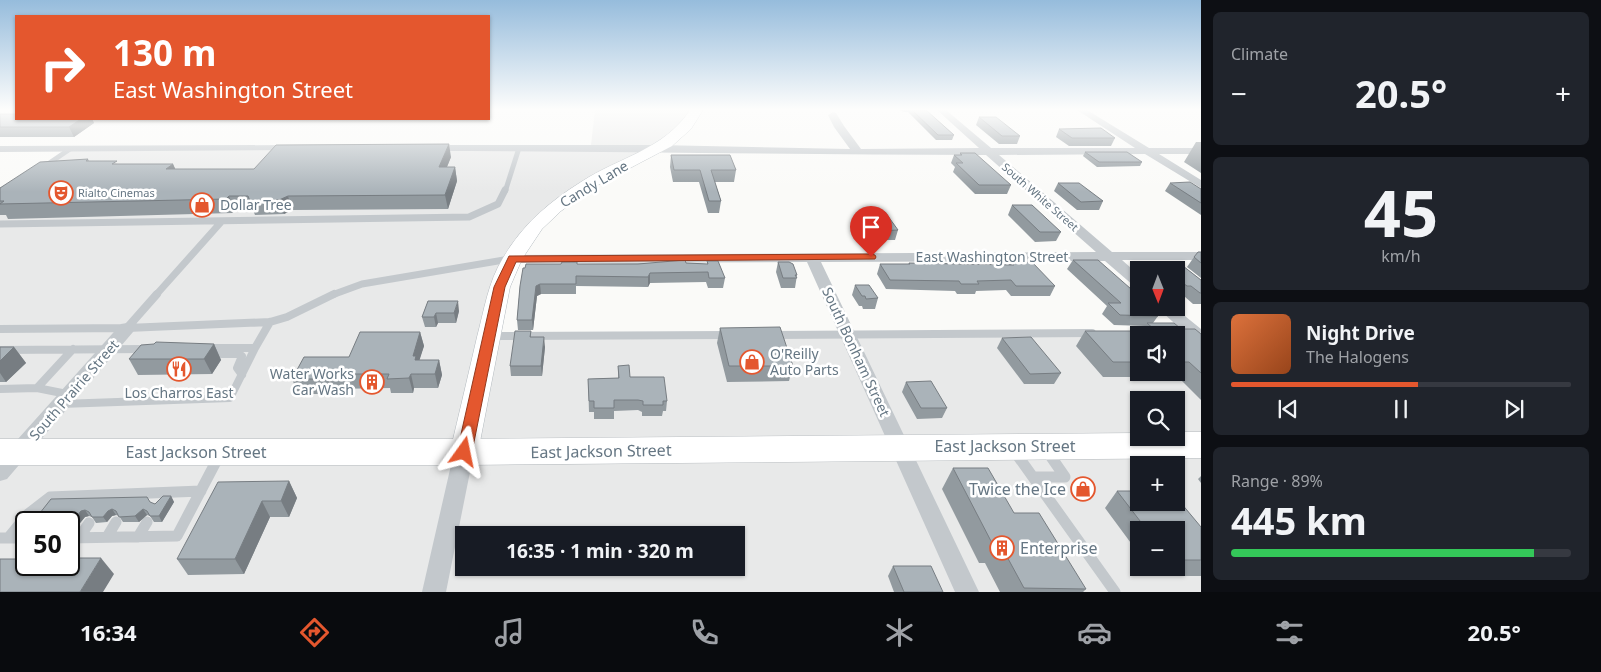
<!DOCTYPE html>
<meta charset="utf-8">
<style>
:root{--surface:#171b24;--page:#20242c;--text:#f1f3f6;--muted:#9ea1a6;--line:#363941;--accent:#e4572e}
body{margin:0;font-family:"Noto Sans",sans-serif;background:var(--page);color:var(--text);height:100vh;display:flex;flex-direction:column;font-size:19px;white-space:nowrap}
*{box-sizing:border-box;margin:0}
p{font-size:16px;color:var(--muted)}
.icon{flex:none;width:28px;height:28px;fill:none;stroke:currentColor;stroke-width:2;stroke-linecap:round;stroke-linejoin:round}
.map{position:relative;flex:1;overflow:hidden}
.side{display:flex;flex-direction:column;gap:12px;padding:12px;background:#0d0f14;width:400px}
.side>*{flex:none}
.guide{position:absolute;left:15px;top:15px;width:475px;height:105px;border-radius:0px;box-shadow:0 1px 4px #0004;background:#e4572e;color:#fff;overflow:hidden}
.needle{width:32px;rotate:179deg}
.fabs{position:absolute;left:1130px;top:261px;display:grid;gap:10px}
.fabs a{display:grid;place-items:center;width:55px;height:55px;border-radius:0px;background:var(--surface);box-shadow:0 1px 4px #0004;font-size:25px}
.speed{position:absolute;left:15px;top:511px;display:flex;gap:10px;font-size:25px;font-weight:700;text-align:center}
.speed>*{display:grid;place-content:center;width:65px;height:65px;border-radius:50%;background:var(--surface);box-shadow:0 1px 4px #0004;line-height:1}
.speed .limit{border:2px solid #111;border-radius:8px;background:#fff;color:#111}
.pin{position:absolute;display:grid;place-items:center;width:42px;height:42px;color:#fff;margin:-51px -21px;border-radius:50% 50% 50% 0;rotate:-45deg;box-shadow:0 0 5px #0007}
.pin .icon{rotate:45deg}
.me{position:absolute;width:55px;margin:-28px;rotate:12deg;stroke-linejoin:round;filter:drop-shadow(0 0 4px #0008)}
.turn{display:flex;align-items:center;gap:18px;height:105px;padding:0 15px;font-size:22px}
.turn .icon{width:65px;height:65px;stroke-width:2.5}
.turn b{display:block;font-size:35px;line-height:42px}
.big{font-size:38px;font-weight:700;line-height:1.1}
.side .card{flex:1;display:flex;flex-direction:column;justify-content:center;gap:8px;min-width:0;padding:0 18px;border-radius:8px;background:var(--page)}
.side .dial{align-items:center;gap:0}
.dial b{font-size:65px;line-height:1}
.song{display:flex;align-items:center;gap:15px}
.cover{width:60px;height:60px;border-radius:8px;background:linear-gradient(135deg,hsl(20 70% 55%),hsl(20 70% 35%))}
.played{height:5px;border-radius:2px;background:linear-gradient(90deg,var(--accent) 55%,var(--line) 55%)}
.keys{display:flex;justify-content:space-around;direction:ltr}
.heat{display:flex;justify-content:space-between;align-items:center;font-size:28px;direction:ltr}
.charge{height:8px;border-radius:4px;background:linear-gradient(90deg,#34c759 89%,var(--line) 0)}
.trip{position:absolute;left:455px;top:526px;width:290px;height:50px;border-radius:0px;background:var(--surface);box-shadow:0 1px 4px #0004;font-weight:700;line-height:50px;text-align:center}
.dock{display:flex;height:80px;justify-content:space-around;align-items:center;background:#090b0e;color:var(--muted)}
.dock .icon{width:35px;height:35px}
.dock .on{color:var(--accent)}
.dock b{font-size:22px;color:var(--text)}
main{display:flex;flex:1;min-height:0}
.map>svg:first-child{display:block}
.built{fill:#e8e9e9;fill-rule:evenodd}
.lines{fill:none;stroke-linecap:round;stroke-linejoin:round}
.secondary-casing{stroke:#b3babf;stroke-width:1}
.trunk-casing{stroke:#b4b9bd;stroke-width:1}
.service-far3{stroke:#c3c8cc;stroke-width:5}
.service-far2{stroke:#c3c8cc;stroke-width:7}
.service-far1{stroke:#c3c8cc;stroke-width:8}
.service{stroke:#c3c8cc;stroke-width:11}
.minor{fill:#c3c8cc;fill-rule:evenodd}
.secondary{fill:#fff;fill-rule:evenodd}
.trunk{fill:#fff;fill-rule:evenodd}
.wall{fill:#929a9f;fill-rule:evenodd}
.shaded-wall{fill:#777d82}
.building{fill:#aab3b9;stroke:#777d82}
.route{fill:#e4572e;stroke:#94391e}
.labels{text-anchor:middle;stroke-width:5;stroke-linejoin:round;paint-order:stroke}
.far-poi-label{font-size:11px;fill:#657683;stroke:#fff;text-anchor:start}
.far-street-label{font-size:11px;fill:#657683;stroke:#fff}
.street-label{font-size:14px;fill:#657683;stroke:#fff}
.poi-label{font-size:14px;fill:#657683;stroke:#fff;text-anchor:start}
.near-street-label{font-size:16px;fill:#657683;stroke:#fff}
.near-poi-label{font-size:16px;fill:#657683;stroke:#fff;text-anchor:end}
</style>
<main>
<div class="map">
<svg width="1201" height="592" viewBox="0 0 1201 592">
<rect width="100%" height="100%" fill="#fafaf8"/>
<path class="built" d="M595 110H696L686 126 571 195 512 259 489 336 1201 332V592H0V196L70 149 591 145ZM1139 335H1176V372H1139ZM1139 400H1176V438H1139ZM1139 465H1176V502H1139ZM26 522H69V565H26ZM1139 530H1176V568H1139ZM464 535H736V568H464Z"/>
<g class="lines">
<g class="secondary-casing">
<path id="secondary" d="M690 110H703L691 129 672 146 594 187 561 211 542 229 522 259 510 287 478 452 474 460 464 463 454 460 450 452C459 414 468 376 477 337 484 311 488 282 503 258 522 225 549 202 581 182 619 157 664 150 690 110Z"/>
</g>
<g class="trunk-casing">
<path id="trunk" d="M1176 432H1201V458L464 465H0V439H464L1139 433V438H1176Z"/>
</g>
<path class="service-far3" d="M45 166 70 149
M505 192 519 148"/>
<path class="service-far2" d="M0 224 469 217 498 204 505 190
M156 295 222 221
M332 295 362 284 510 259"/>
<path class="service-far1" d="M127 328 157 294
M0 329 127 328 270 322 287 317 334 294
M773 335 1092 333
M491 336 727 335
M255 348 270 322
M0 350 148 349
M209 354H239L242 356 237 368 242 375
M37 388 73 349
M0 389 37 388 67 394
M61 404 230 398 255 348H207"/>
<path class="service" d="M1015 452 1115 592
M1033 477H1065L1047 451
M9 537 28 514 50 497 201 491
M107 537 116 522
M138 537 147 522
M0 538H26
M69 538 177 536 219 456
M79 538 89 523"/>
<path class="minor" d="M937 110H946L991 148H1135L1077 110H1087L1149 148H1201V154H1159L1201 180V188L1145 154 999 155 1112 252H1201V260H1122L1139 275V287L1134 286 1105 261 821 262 979 592H955L807 262 512 263 505 259 512 255 1096 252 986 155C801 155 615 151 430 151L425 148 430 145H658L850 149 834 127 828 115 833 112 836 113 844 126 861 149 979 148Z
M292 145 296 146 297 148 296 150 0 152V146Z
M1159 308H1175L1201 329V343L1195 342 1161 311Z
M127 323 133 324 135 328 133 332 7 479 0 481V459L121 324Z
M464 444 471 446 474 452 446 592H422L454 452 457 446Z"/>
<use href="#secondary" class="secondary"/>
<use href="#trunk" class="trunk"/>
</g>
<path class="wall" d="M900 110H926L954 135 952 140H936L908 112H904Z
M0 114 16 119H92L94 123 74 137H0Z
M979 117 1020 136 1017 144H999L976 125Z
M1059 129 1115 138 1111 146H1069L1056 137Z
M1196 142H1201V173L1184 162Z
M1085 152 1142 162 1140 166 1097 167 1083 156Z
M960 153 1011 185 1007 194H975L953 172 955 167 951 163 954 155H960Z
M671 155 736 170 734 182H715L721 201 719 213H708L699 182H673L670 167Z
M451 157 447 167H455L457 181 448 209 292 210 284 214 255 215 253 210H234L232 213 8 219 6 215H0V188L88 159 89 161 118 164H173L175 169H254Z
M1058 183 1103 201 1099 210H1077L1054 191Z
M1170 183 1201 189V215L1165 191Z
M1012 205 1061 232 1056 241 1035 242 1008 215Z
M870 212 898 230 895 240H875L865 224 868 215H869Z
M1201 252V278L1187 267 1194 257Z
M1073 260 1158 313 1157 315 1158 316 1153 323 1201 334V400L1178 377H1103L1076 346 1085 331H1142L1145 326 1114 325 1102 314 1107 306 1067 269ZM1139 335H1176V372H1139Z
M707 261 725 278 723 288H708L706 282 650 283 648 287 576 286V294H541L537 296 533 330H518L517 320 520 286 577 264 686 263 707 264Z
M778 262 797 275 795 288H781L776 272Z
M1012 262 1055 286 1050 296H1011L1006 290 976 291 975 294H957L955 291 886 289 877 274 880 264H908L909 263 1011 264Z
M1162 266H1183L1201 280V304H1193L1184 296H1180L1176 293V270H1159Z
M855 285 878 298 875 309H863L862 306H859L852 295Z
M428 301 459 311 456 323H438L436 327H425L422 317Z
M720 328 793 366 789 381 727 382 717 343Z
M531 331V337L545 347 542 376H511L510 366Z
M420 332 424 346 419 360H439L442 375 438 388H414L413 393H391L390 388 334 389 332 394H298L292 379 349 357Z
M1002 338 1061 373 1054 384H1024L997 348Z
M154 344H214L221 360 212 374 138 375 129 359Z
M0 347H14L26 363 6 382H0Z
M618 366 630 377 667 401 666 411H663L662 416H642V412L638 410 614 411V419H594V412H589L588 379 618 378Z
M906 382 947 408 942 418 917 419 902 392Z
M953 468 1014 513 1086 589 1083 592H1000L985 563H979L942 489Z
M1201 476V483L1198 479Z
M289 481 297 498 289 517H270L244 574 188 575 177 559Z
M1117 491 1201 527V576H1155L1149 568H1176V530H1139V554L1105 508Z
M171 496 174 502 162 522H154L150 516 147 515 139 522H123L119 516 116 515 112 516 107 522 96 523 92 517 89 516 85 517 80 523 40 522 36 518 51 499 151 503 155 504Z
M893 566 943 592H894L888 576Z"/>
<path class="shaded-wall" d="M81 119H92L94 123 74 137 69 127Z
M449 144 451 157 441 181 439 167Z
M173 164 179 177 166 169Z
M455 167 457 181 448 209 445 195Z
M229 196 234 210 232 213 226 199Z
M288 196 292 210 284 214 279 200Z
M650 273V283L648 287V277Z
M540 284 541 294 537 296 533 330 532 320 536 286Z
M458 301 459 311 456 323 454 313Z
M436 313 438 323 436 327 434 317Z
M420 332 424 346 418 365 419 371 418 375 413 356Z
M544 337 545 347 542 376 541 366Z
M214 344 221 360 212 374 204 359Z
M14 347 26 363 6 382 0 373V361Z
M439 360 442 375 438 388 435 374Z
M329 374 334 389 332 394 327 379Z
M411 374 414 388 413 393 409 378Z
M289 481 297 498 289 517 281 501Z
M171 496 174 502 162 522 159 516Z
M262 501 270 517 244 574 235 559Z
M112 509 116 515 112 516 107 522 103 517 108 511Z
M143 509 147 515 139 522 135 516Z
M85 510 89 516 85 517 80 523 76 517 81 511Z
M101 558 114 574 103 592H80Z"/>
<path class="building" d="M912 110H926L954 135H938Z
M0 114H16V119H81L69 127H0Z
M979 117H996L1020 136H1002Z
M1101 128 1115 138H1072L1059 129Z
M449 144 439 167H455L445 195 288 196 279 200 250 201 248 196H229L226 199 0 204 4 201H0V188L40 162 88 159 86 161H117L112 164H173L166 169H254L276 145Z
M1085 152H1127L1142 162H1099Z
M960 153H975L1011 185H979L956 163H963L954 155H962Z
M671 155H730L736 170H711L721 201H709L700 170H674Z
M1190 182 1201 189V203L1170 183Z
M1058 183H1079L1103 201 1081 202Z
M1012 205H1032L1061 232H1040Z
M870 212H885L898 230 878 231 868 215H872Z
M1198 252H1201V263L1194 257Z
M685 260 686 263 708 264 707 261H718L725 278H709L708 272 650 273 648 277 576 276V284H540L536 286 532 320H517L520 286 523 268H525L526 264H561L562 262H577V264H638Z
M1073 260H1098L1139 296V308H1152L1158 313H1154L1158 316 1120 315 1108 303H1121Z
M778 262H789L793 264 797 275H795L797 278H783Z
M1012 262H1032L1055 286H1016L1011 280 977 281 979 284H961L959 281 890 280 880 264H910L909 263 1014 265Z
M1162 266H1183L1201 280V293H1200L1191 286H1187L1176 278V270H1167Z
M855 285H869L878 298 866 299 865 296H862Z
M428 301H458L454 313H436L434 317H422Z
M1147 323H1174L1181 329H1195L1201 334V373L1189 362H1176V335H1139V362H1113L1085 331H1156Z
M780 327 793 366H729L720 328Z
M515 331H531L530 337H544L541 366H510Z
M360 332H420L413 356H416L415 360H439L435 374H411L409 378 387 379 389 374H329L327 379H292L304 357H349Z
M1031 337 1061 373 1030 374 1002 338Z
M156 342 214 344 204 359H129L141 345 154 344Z
M0 347H14L0 361Z
M629 365 630 377H664L667 401H663V405H643V401L638 400H614V408H594V401H589L588 379 619 378 618 366Z
M931 381 947 408H921L906 382Z
M953 468H988L1014 513H1039L1086 589 1024 588 999 542 992 543Z
M289 481 281 501H262L235 559H177L218 482Z
M1117 491H1139V502H1176V497L1201 527V560H1176V530H1147Z
M163 496H171L159 516H150L147 511 143 509 135 516 119 517 116 511 112 509 108 511 103 517H92L89 512 85 510 81 511 76 517 36 518 51 499 147 497 150 502 155 504Z
M69 558H101L80 592H0V559H26V565H69Z
M893 566H931L943 592H904Z"/>
<linearGradient id="sky" x2="0" y2="1"><stop stop-color="#96bcdc"/><stop offset="0.57" stop-color="#fdfdfc"/><stop offset="1" stop-color="#fdfdfc" stop-opacity="0"/></linearGradient>
<rect width="1201" height="192" fill="url(#sky)"/>
<path class="route" d="M871 254 875 255 876 257 875 259 516 262 505 287 472 452 469 457 464 458 459 457 457 452 494 287 509 256Z"/>
<defs>
<g id="theatre-ring" transform="scale(1.25)"><circle r="9.5" fill="#fff" stroke="#e4572e" stroke-width="1.5"/><path d="M-5-5.5Q0-4 5-5.5V0Q5 5 0 6Q-5 5-5 0ZM-3.3-2.5H-1v1.5H-3.3ZM1-2.5H3.3v1.5H1ZM-2.8 1Q0 5.5 2.8 1Z" fill="#e4572e"/></g>
<g id="shop-ring" transform="scale(1.25)"><circle r="9.5" fill="#fff" stroke="#e4572e" stroke-width="1.5"/><path d="M-5-2.5h2.3a2.7 3.5 0 0 1 5.4 0H5L5.5 6h-11ZM-1.5-2.5h3a1.5 2.3 0 0 0-3 0Z" fill="#e4572e"/></g>
<g id="restaurant-ring" transform="scale(1.25)"><circle r="9.5" fill="#fff" stroke="#e4572e" stroke-width="1.5"/><path d="M-5-6h1v4h1v-4h1v4h1v-4h1v5L-1.5 .5V6h-2V.5L-5-1ZM5-6V6H3V1.5H1.5Q1.5-4 5-6Z" fill="#e4572e"/></g>
<g id="building-ring" transform="scale(1.25)"><circle r="9.5" fill="#fff" stroke="#e4572e" stroke-width="1.5"/><path d="M-4-6H4V6H1V3H-1V6H-4ZM-2.5-4.3h1.7v1.8h-1.7ZM.8-4.3h1.7v1.8H.8ZM-2.5-1h1.7V.8h-1.7ZM.8-1h1.7V.8H.8Z" fill="#e4572e"/></g>
</defs>
<g fill-rule="evenodd">
<use href="#theatre-ring" x="61" y="193"/>
<use href="#shop-ring" x="202" y="205"/>
<use href="#shop-ring" x="752" y="362"/>
<use href="#restaurant-ring" x="179" y="369"/>
<use href="#building-ring" x="372" y="382"/>
<use href="#shop-ring" x="1083" y="489"/>
<use href="#building-ring" x="1002" y="548"/>
</g>
<g class="labels">
<g class="far-poi-label">
<text x="78" y="197">Rialto Cinemas</text>
</g>
<g class="far-street-label">
<text transform="translate(1040 197) rotate(41)" y="4">South White Street</text>
</g>
<g class="street-label">
<text transform="translate(594 184) rotate(-31)" y="5">Candy Lane</text>
<text x="992" y="262">East Washington Street</text>
<text transform="translate(856 352) rotate(65)" y="5">South Bonham Street</text>
<text transform="translate(74 390) rotate(-49)" y="5">South Prairie Street</text>
</g>
<g class="poi-label">
<text x="220" y="210">Dollar Tree</text>
<text x="770" y="359">O'Reilly<tspan x="770" dy="16">Auto Parts</tspan></text>
<text x="354" y="379" text-anchor="end">Water Works<tspan x="354" dy="16">Car Wash</tspan></text>
<text x="179" y="398" text-anchor="middle">Los Charros East</text>
</g>
<g class="near-street-label">
<text x="1005" y="452">East Jackson Street</text>
<text transform="translate(601 451) rotate(-1)" y="6">East Jackson Street</text>
<text x="196" y="458">East Jackson Street</text>
</g>
<g class="near-poi-label">
<text x="1066" y="495">Twice the Ice</text>
<text x="1020" y="554" text-anchor="start">Enterprise</text>
</g>
</g>
</svg>
<div class="fabs">
<a><svg class="needle" viewBox="-14 -14 28 28"><path d="M0-13l5 13h-10z" fill="#e53935"/><path d="M0 13l5-13h-10z" fill="#9ea1a6"/></svg></a>
<a><svg class="icon" aria-label="sound" viewBox="0 0 24 24"><path d="M4 9h4l5-4v14l-5-4H4zM17 9q2 3 0 6"/></svg></a>
<a><svg class="icon" aria-label="search" viewBox="0 0 24 24"><circle cx="10" cy="10" r="6"/><path d="M15 15l6 6"/></svg></a>
<a>+</a>
<a>−</a>
</div>
<div class="speed"><div class="limit">50</div></div>
<div class="pin" style="left:871px;top:257px;background:#d93025"><svg class="icon" aria-label="arrive" viewBox="0 0 24 24"><path d="M6 21V4h12l-3 4 3 4H6"/></svg></div>
<svg class="me" style="left:464px;top:452px" viewBox="-20 -20 40 40"><path d="M0-17L14 15 0 8-14 15z" fill="#e4572e" stroke="#fff" stroke-width="4"/></svg>
<div class="trip">16:35 · 1 min · 320 m</div>
<div class="guide">
<div class="turn"><svg class="icon" aria-label="right" viewBox="0 0 24 24"><path d="M7 20v-9h11M14 6l5 5-5 5"/></svg><div><b>130 m</b>East Washington Street</div></div>
</div>
</div>
<section class="side">
<div class="card"><p>Climate</p>
<div class="heat"><a>−</a><b class="big">20.5°</b><a>+</a></div>
</div>
<div class="card dial"><b>45</b><p>km/h</p></div>
<div class="card">
<div class="song"><i class="cover"></i><div><b>Night Drive</b><p>The Halogens</p></div></div>
<div class="played"></div>
<div class="keys"><svg class="icon" aria-label="previous" viewBox="0 0 24 24"><path d="M18 5L8 12l10 7zM5 5v14"/></svg><svg class="icon" aria-label="pause" viewBox="0 0 24 24"><path d="M8 5v14M16 5v14"/></svg><svg class="icon" aria-label="next" viewBox="0 0 24 24"><path d="M6 5l10 7-10 7zM19 5v14"/></svg></div>
</div>
<div class="card"><p>Range · 89%</p><b class="big">445 km</b><div class="charge"></div></div>
</section>
</main>
<nav class="dock">
<b>16:34</b>
<svg class="icon on" aria-label="directions" viewBox="0 0 24 24"><path d="M12 3l9 9-9 9-9-9zM9 14v-3h6M13 9l2 2-2 2"/></svg>
<svg class="icon" aria-label="music" viewBox="0 0 24 24"><path d="M9 18V5l10-2v13"/><circle cx="6" cy="18" r="3"/><circle cx="16" cy="16" r="3"/></svg>
<svg class="icon" aria-label="phone" viewBox="0 0 24 24"><path d="M5 4h4l2 5-3 2q2 4 5 5l2-3 5 2v4C11 20 4 13 5 4z"/></svg>
<svg class="icon" aria-label="climate" viewBox="0 0 24 24"><path d="M12 3v18M4 7l16 10M4 17L20 7"/></svg>
<svg class="icon" aria-label="car" viewBox="0 0 24 24"><path d="M5 17H2v-5l4-1 3-4h7l3 4 3 1v5h-3M9 17h6M6 11h13"/><circle cx="7" cy="17" r="2"/><circle cx="17" cy="17" r="2"/></svg>
<svg class="icon" aria-label="filters" viewBox="0 0 24 24"><path d="M4 7h16M4 17h16"/><circle cx="9" cy="7" r="2"/><circle cx="15" cy="17" r="2"/></svg>
<b>20.5°</b>
</nav>
